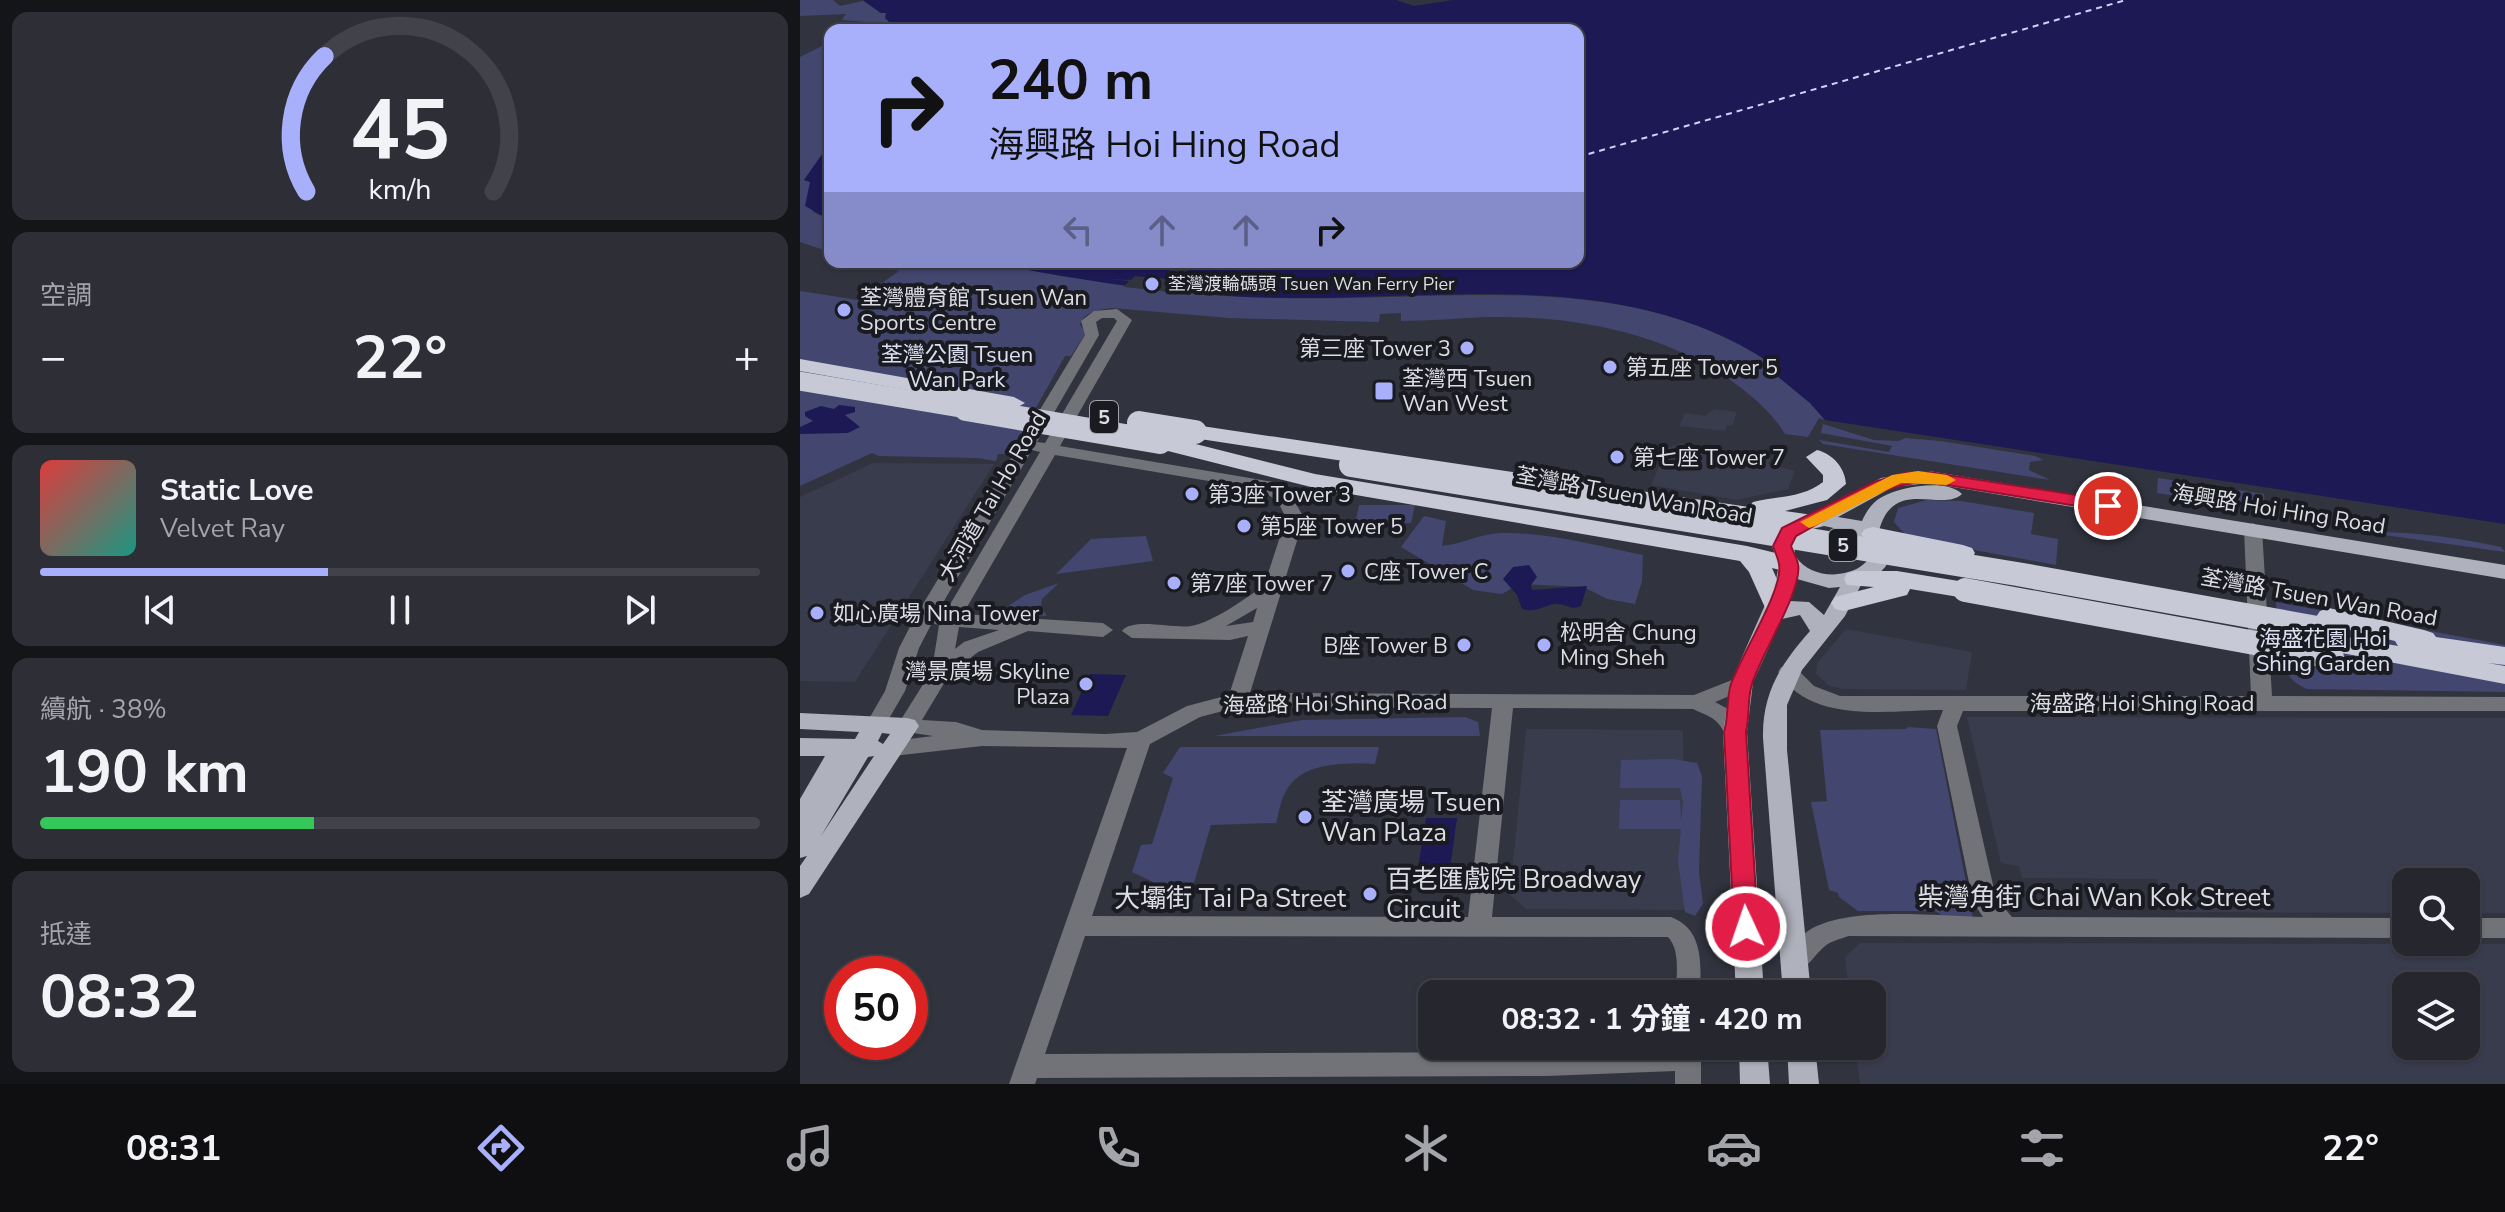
<!DOCTYPE html>
<html lang="zh-TW">
<meta charset="utf-8">
<style>
:root{--surface:#25262e;--page:#2d2e36;--text:#f1f3f6;--muted:#a3a5aa;--line:#42434a;--accent:#a8b0fc}
body{margin:0;font-family:"Nunito Sans","Noto Sans TC",sans-serif;background:var(--page);color:var(--text);height:100vh;display:flex;flex-direction:column;font-size:30px;white-space:nowrap}
*{box-sizing:border-box;margin:0}
p{font-size:26px;color:var(--muted)}
.icon{flex:none;width:44px;height:44px;fill:none;stroke:currentColor;stroke-width:2;stroke-linecap:round;stroke-linejoin:round}
.map{position:relative;flex:1;overflow:hidden}
.drawer{display:flex;flex-direction:column;gap:12px;padding:12px;background:#141519;width:800px}
.drawer>*{flex:none}
.top-card{position:absolute;left:24px;top:24px;width:760px;height:244px;border-radius:16px;box-shadow:0 2px 6px #0004,0 0 0 2px var(--line);background:#a8b0fc;color:#111;overflow:hidden}
.tools{position:absolute;left:1592px;top:868px;display:grid;gap:16px}
.tools a{display:grid;place-items:center;width:88px;height:88px;border-radius:16px;background:var(--surface);box-shadow:0 2px 6px #0004,0 0 0 2px var(--line);font-size:40px}
.speed{position:absolute;left:24px;top:956px;display:flex;gap:16px;font-size:40px;font-weight:700;text-align:center}
.speed>*{display:grid;place-content:center;width:104px;height:104px;border-radius:50%;background:var(--surface);box-shadow:0 2px 6px #0004,0 0 0 2px var(--line);line-height:1}
.speed .limit{border:12px solid #d22;background:#fff;color:#111}
.pin{position:absolute;display:grid;place-items:center;width:68px;height:68px;color:#fff;margin:-34px;border:4px solid #fff;border-radius:50%;box-shadow:0 2px 8px #0007}
.me{position:absolute;width:88px;margin:-44px;rotate:357deg;stroke-linejoin:round;filter:drop-shadow(0 0 6px #0008)}
.turn{display:flex;align-items:center;gap:28px;height:168px;padding:0 32px;font-size:36px}
.turn .icon{width:104px;height:104px;stroke-width:2.5}
.turn b{display:block;font-size:56px;line-height:68px}
.lanes{display:flex;align-items:center;height:76px;padding:0 32px;background:#0003;justify-content:center;gap:40px;direction:ltr}
.lanes .off{opacity:.35}
.big{font-size:60px;font-weight:700;line-height:1.1}
.drawer .tile{flex:1;display:flex;flex-direction:column;justify-content:center;gap:12px;min-width:0;padding:0 28px;border-radius:16px;background:var(--page)}
.drawer .dial{align-items:center;gap:0}
.dial svg{height:208px;overflow:visible;fill:none;stroke:var(--line);stroke-width:7;stroke-linecap:round;text-anchor:middle}
.dial text{fill:var(--text);stroke:none}
.song{display:flex;align-items:center;gap:24px}
.cover{width:96px;height:96px;border-radius:12px;background:linear-gradient(135deg,hsl(0 70% 55%),hsl(170 70% 35%))}
.played{height:8px;border-radius:4px;background:linear-gradient(90deg,var(--accent) 40%,var(--line) 40%)}
.keys{display:flex;justify-content:space-around;direction:ltr}
.heat{display:flex;justify-content:space-between;align-items:center;font-size:44px;direction:ltr}
.charge{height:12px;border-radius:6px;background:linear-gradient(90deg,#34c759 38%,var(--line) 0)}
.trip{position:absolute;left:618px;top:980px;width:468px;height:80px;border-radius:16px;background:var(--surface);box-shadow:0 2px 6px #0004,0 0 0 2px var(--line);font-weight:700;line-height:80px;text-align:center}
.tabs{display:flex;height:128px;justify-content:space-around;align-items:center;background:#0f0f12;color:var(--muted)}
.tabs .icon{width:56px;height:56px}
.tabs .current{color:var(--accent)}
.tabs b{font-size:36px;color:var(--text)}
main{display:flex;flex:1;min-height:0}
.map>svg:first-child{display:block}
.built{fill:#393c4d;fill-rule:evenodd}
.green{fill:#434770}
.water{fill:#1d1955}
.pier{fill:#31333e}
.lines{fill:none;stroke-linecap:round;stroke-linejoin:round}
.ferry{stroke:#cfd4fb;stroke-width:2;stroke-dasharray:6 5;stroke-linecap:butt}
.minor{fill:#727378;fill-rule:evenodd}
.major{fill:#afb1bc;fill-rule:evenodd}
.highway{fill:#c7c9d7;fill-rule:evenodd}
.highway-bridge-far1{stroke:#c7c9d7;stroke-width:19}
.highway-bridge{stroke:#c7c9d7;stroke-width:24}
.route{fill:#e11d48;stroke:#92132f;stroke-width:2}
.slow{fill:#f59e0b}
.poi-dot{fill:#a8b0fc;stroke:#1a1b20;stroke-width:3}
.labels{text-anchor:middle;stroke-width:8;stroke-linejoin:round;paint-order:stroke}
.far-poi-label{font-size:18px;fill:#dcdde4;stroke:#1a1b20;text-anchor:start}
.shield{fill:#1a1b20;stroke:#a2a3a9;stroke-width:2}
.shield-label{font-size:20px;font-weight:bold;fill:#dcdde4}
.poi-label{font-size:22px;fill:#dcdde4;stroke:#1a1b20;text-anchor:start}
.park-label{font-size:22px;fill:#dde0f3;stroke:#1a1b20}
.street-label{font-size:22px;fill:#dcdde4;stroke:#1a1b20}
.near-poi-label{font-size:26px;fill:#dcdde4;stroke:#1a1b20;text-anchor:start}
.near-street-label{font-size:26px;fill:#dcdde4;stroke:#1a1b20}
</style>
<main>
<section class="drawer">
<div class="tile dial"><svg viewBox="0 0 100 80">
<path d="M14 69A42 42 0 1 1 86 69"/>
<path d="M14 69A42 42 0 0 1 21 17" stroke="#a8b0fc"/>
<text x="50" y="56" font-size="32" font-weight="700">45</text>
<text x="50" y="72" font-size="11">km/h</text>
</svg></div>
<div class="tile"><p>空調</p>
<div class="heat"><a>−</a><b class="big">22°</b><a>+</a></div>
</div>
<div class="tile">
<div class="song"><i class="cover"></i><div><b>Static Love</b><p>Velvet Ray</p></div></div>
<div class="played"></div>
<div class="keys"><svg class="icon" aria-label="previous" viewBox="0 0 24 24"><path d="M18 5L8 12l10 7zM5 5v14"/></svg><svg class="icon" aria-label="pause" viewBox="0 0 24 24"><path d="M8 5v14M16 5v14"/></svg><svg class="icon" aria-label="next" viewBox="0 0 24 24"><path d="M6 5l10 7-10 7zM19 5v14"/></svg></div>
</div>
<div class="tile"><p>續航 · 38%</p><b class="big">190 km</b><div class="charge"></div></div>
<div class="tile"><p>抵達</p><b class="big">08:32</b></div>
</section>
<div class="map">
<svg width="1705" height="1084" viewBox="0 0 1705 1084">
<rect width="100%" height="100%" fill="#31333e"/>
<path class="built" d="M914 409 937 412 932 426 927 425 925 431 879 426 885 413 905 416Z
M881 443 970 458 968 464 995 471 988 489 936 500 851 485 867 448Z
M73 463 194 464 55 682 0 681V497Z
M1046 629 1172 652 1166 690 1043 689 1029 686 1016 674 1017 663Z
M1167 717 1705 718V913H1666V882H1606V913L1388 912H1376L1367 885H1359L1357 879 1222 878 1219 866 1201 863Z
M726 729 883 730 886 910 726 909 710 895Z
M1060 943 1705 944V1084H1060L1055 1046H1072V994H1049L1045 957ZM1606 986H1666V1046H1606Z"/>
<path class="green" d="M0 0H33L40 6 63 1 81 13H86L89 23 98 30H51L66 22 42 20 46 14 0 16Z
M30 42V143L4 180 11 182 13 212 30 220V252L0 242V57Z
M64 262C104 262 146 259 185 262 217 264 250 273 281 278 334 286 389 292 443 296 620 309 811 259 969 362L967 367 1010 403 1025 420 1019 418 1008 437 985 434C969 408 943 388 918 372 849 329 768 316 687 317 659 318 630 321 601 321V313L580 314 579 322 429 318 312 308C299 310 284 311 280 325L286 333 271 356H265L210 454H198L196 461 176 458 79 456 72 453 0 486V291L58 300 99 271Z
M1023 424 1074 440 1098 441 1106 438 1140 441 1235 456 1243 460 1230 462 1229 470 1250 480 1023 444 1019 440 1089 452 1092 446 1021 433Z
M1358 478 1464 494 1465 510 1357 493Z
M1127 500 1161 501 1234 513 1231 534 1258 539 1256 565 1119 540 1104 533 1094 522 1098 508Z
M559 505H615L611 523 555 524Z
M624 516 646 521 642 546C662 544 683 533 702 533 749 532 797 546 843 555L842 581 835 604 807 599 784 587 719 584 702 594 673 590 601 547Z
M1563 532C1610 531 1655 537 1701 547L1705 552Z
M346 536 353 561 256 574 291 539Z
M259 583 242 599 241 606 247 616 196 614 225 595Z
M1476 602 1705 645V692L1507 689C1471 674 1479 636 1476 602Z
M665 717 678 722 680 736H414L502 720Z
M1108 727 1136 729 1173 918 1148 919 1135 911H1058L1039 897 1038 893 1029 890 1011 802 1027 801 1020 730 1106 729Z
M380 747H579L575 764C546 763 500 761 485 793 480 802 479 813 476 823L411 825 389 900 353 901 357 889 353 882 332 872 341 845 352 844 373 778 363 773Z
M873 759 897 763 902 776 899 872 903 904 895 916 885 912 878 861 881 829H819L820 800H880L881 822 883 802 880 788H820L821 760Z"/>
<path class="water" d="M63 0H596L614 6 653 0H1705V524L1025 420 1010 403 966 367 969 362C824 267 646 300 483 298 386 297 281 281 187 262H778V30H98L85 18 86 13H81Z
M30 143V220L5 206 10 182 4 180Z
M39 405 55 407V412L45 415 60 427 48 433 0 434V427L13 421 5 416V412L21 406 34 409Z
M729 565 737 577 731 585 732 590 787 586 781 606C771 611 766 603 755 604 742 606 735 613 722 609L717 595 703 579 713 567Z
M290 674 326 675 308 716 271 715Z
M626 818H657L650 868H618Z"/>
<path class="pier" d="M378 262H397L382 278 375 280 380 281 377 284 399 286 397 288 375 286 370 292 324 287 329 281 308 279 331 280 335 276 368 279 369 277 365 276Z
M912 715 989 716 1025 994H925L921 919 925 918Z
M928 1046H1031L1036 1084H930Z"/>
<g class="lines">
<path class="ferry" d="M778 157 1326 0"/>
<path class="minor" d="M317 309 332 320 260 446 473 482 491 495 504 518 450 693 894 695 942 676 949 678 952 683 949 688 915 702 930 710 945 732 942 737C926 742 926 732 917 722 911 716 901 713 893 709L713 708 692 917H871C904 929 901 965 900 994H876C876 976 881 951 868 937L285 936 245 1054 747 1052 901 1046V1084H875V1071L747 1076 237 1078 235 1084H209L327 748 182 746 93 756 86 754 82 748 86 742 133 736 100 731 97 726 132 670 139 625 132 623 119 648 105 691 83 729H69L66 724 85 691 99 648 114 619 285 335 281 321 294 311ZM302 318H314L317 321 245 443 237 442 299 335 296 322ZM232 450 240 452 145 613H137ZM255 455 462 490 478 502 486 518 464 586C442 600 416 621 391 626 373 629 333 617 322 631L332 638 430 640 448 636 429 695 387 706 337 732 305 734 182 730 156 722 122 720 149 675 178 652 228 631 303 637 313 630 303 623 163 614ZM457 608 453 622 426 626ZM159 627 199 630 164 642 155 649ZM438 707 692 708 668 917 292 916 350 744 400 717Z
M1453 523 1462 529 1472 696 1705 697V711H1163L1157 726 1196 898 1212 917 1606 918V938L1049 936C1040 939 1030 941 1024 947 1011 958 1005 976 986 969L983 962C988 951 1000 935 1011 929 1051 906 1137 916 1183 917L1173 902 1137 726 1143 710C1089 710 1011 725 978 672L981 667H995L1014 686 1040 696H1451L1444 529Z
M1666 918H1705V938H1666Z"/>
<path class="major" d="M1129 471 1705 565V579L1129 483 1093 487 1038 517 1062 521C1066 512 1072 502 1082 497 1100 487 1146 478 1162 494 1142 513 1093 476 1079 531L1091 549 1086 566 1075 578 1062 583 1045 616 1002 670 987 705V750L1011 994H983L963 738C962 693 981 664 1010 631L1000 615 982 619 953 682 947 732 964 994H936L923 732 931 682 976 580 979 564 972 546 985 525 1010 516 1081 478ZM1024 526C1128 545 1029 604 995 556L994 539 1005 531ZM997 579 1029 588 1040 587 1024 615 1009 602 990 601Z
M0 713 107 718 115 720 119 726 9 894 0 898V866L7 856 0 858V799L25 756H0V738L55 739 59 732 0 729ZM82 733 90 734 83 744 78 741ZM74 756 21 836 68 757Z
M939 1046H967L970 1084H940Z
M987 1046H1015L1019 1084H989Z"/>
<path class="highway" d="M0 359 214 397 225 403 214 409 0 371Z
M395 425 949 507 953 502C977 496 1003 498 1023 482V475L1006 457 1017 450C1033 454 1045 468 1046 484L1027 500 985 511 1020 516 1024 521 1020 526 1012 528 857 509 387 437 384 432Z
M360 435 515 474 947 546 997 558 1000 564 997 570 988 572 972 568 989 606 985 612 976 614 967 612 949 572 940 561 515 488 352 447 349 442 352 437Z
M1073 527 1163 545 1172 548 1175 553 1172 558 1163 561 1065 539 1061 534 1065 529Z
M1056 571H1097L1165 582 1174 584 1177 590 1174 596 1165 598 1110 589 1107 595 1044 611 1035 609 1031 603 1035 597 1074 587 1047 585 1044 579 1047 573Z
M1529 608 1624 630 1633 633 1636 637 1705 647V665L1688 663 1705 666V684L1526 650 1522 644 1526 638 1535 635 1598 646 1595 641 1520 623 1516 617 1520 611Z"/>
<path class="highway-bridge-far1" d="M0 381 178 411"/>
<path class="highway-bridge" d="M166 409 360 442
M339 423 395 432
M551 465 1217 574 1534 631
M1165 590 1532 657"/>
</g>
<path class="route" d="M1108 472H1129L1308 500 1317 506 1308 511 1129 482C1081 482 1037 514 996 536L991 546C993 552 997 558 998 564 1003 590 961 654 952 684 947 700 950 715 946 732L958 927 954 934 946 937 937 934 934 927 924 732C929 715 926 700 931 684 941 655 984 589 979 564 978 558 975 552 973 546L982 528 1074 482Z"/>
<path class="slow" d="M1118 471 1147 475 1156 480 1147 485 1101 483 1015 526 1009 528 1000 522 1092 475Z"/>
<g class="poi-dot">
<circle cx="352" cy="284" r="8"/>
<circle cx="44" cy="310" r="8"/>
<circle cx="667" cy="348" r="8"/>
<circle cx="810" cy="367" r="8"/>
<rect x="574" y="381" width="20" height="20" rx="4"/>
<circle cx="817" cy="457" r="8"/>
<circle cx="392" cy="494" r="8"/>
<circle cx="444" cy="526" r="8"/>
<circle cx="548" cy="571" r="8"/>
<circle cx="374" cy="583" r="8"/>
<circle cx="17" cy="613" r="8"/>
<circle cx="664" cy="645" r="8"/>
<circle cx="744" cy="645" r="8"/>
<circle cx="286" cy="684" r="8"/>
<circle cx="505" cy="817" r="8"/>
<circle cx="570" cy="894" r="8"/>
</g>
<g class="labels">
<g class="far-poi-label">
<text x="368" y="290">荃灣渡輪碼頭 Tsuen Wan Ferry Pier</text>
</g>
<g class="shield">
<rect x="290" y="401" width="28" height="32" rx="6"/>
<rect x="1029" y="529" width="28" height="32" rx="6"/>
</g>
<g class="shield-label">
<text x="304" y="424">5</text>
<text x="1043" y="552">5</text>
</g>
<g class="poi-label">
<text x="60" y="305">荃灣體育館 Tsuen Wan<tspan x="60" dy="25">Sports Centre</tspan></text>
<text x="651" y="356" text-anchor="end">第三座 Tower 3</text>
<text x="826" y="375">第五座 Tower 5</text>
<text x="602" y="386">荃灣西 Tsuen<tspan x="602" dy="25">Wan West</tspan></text>
<text x="833" y="465">第七座 Tower 7</text>
<text x="408" y="502">第3座 Tower 3</text>
<text x="460" y="534">第5座 Tower 5</text>
<text x="564" y="579">C座 Tower C</text>
<text x="390" y="591">第7座 Tower 7</text>
<text x="33" y="621">如心廣場 Nina Tower</text>
<text x="760" y="640">松明舍 Chung<tspan x="760" dy="25">Ming Sheh</tspan></text>
<text x="648" y="653" text-anchor="end">B座 Tower B</text>
<text x="270" y="679" text-anchor="end">灣景廣場 Skyline<tspan x="270" dy="25">Plaza</tspan></text>
</g>
<g class="park-label">
<text x="157" y="362">荃灣公園 Tsuen<tspan x="157" dy="25">Wan Park</tspan></text>
<text x="1523" y="646">海盛花園 Hoi<tspan x="1523" dy="25">Shing Garden</tspan></text>
</g>
<g class="street-label">
<text transform="translate(834 495) rotate(10)" y="8">荃灣路 Tsuen Wan Road</text>
<text transform="translate(192 496) rotate(-60)" y="8">大河道 Tai Ho Road</text>
<text transform="translate(1479 509) rotate(9)" y="8">海興路 Hoi Hing Road</text>
<text transform="translate(1519 597) rotate(10)" y="8">荃灣路 Tsuen Wan Road</text>
<text transform="translate(535 703) rotate(-1)" y="8">海盛路 Hoi Shing Road</text>
<text x="1342" y="711">海盛路 Hoi Shing Road</text>
</g>
<g class="near-poi-label">
<text x="521" y="811">荃灣廣場 Tsuen<tspan x="521" dy="30">Wan Plaza</tspan></text>
<text x="586" y="888">百老匯戲院 Broadway<tspan x="586" dy="30">Circuit</tspan></text>
</g>
<g class="near-street-label">
<text x="1294" y="906">柴灣角街 Chai Wan Kok Street</text>
<text x="430" y="907">大壩街 Tai Pa Street</text>
</g>
</g>
</svg>
<div class="tools">
<a><svg class="icon" aria-label="search" viewBox="0 0 24 24"><circle cx="10" cy="10" r="6"/><path d="M15 15l6 6"/></svg></a>
<a><svg class="icon" aria-label="layers" viewBox="0 0 24 24"><path d="M12 4l9 5-9 5-9-5zM3 14l9 5 9-5"/></svg></a>
</div>
<div class="speed"><div class="limit">50</div></div>
<div class="pin" style="left:1308px;top:506px;background:#d93025"><svg class="icon" aria-label="arrive" viewBox="0 0 24 24"><path d="M6 21V4h12l-3 4 3 4H6"/></svg></div>
<svg class="me" style="left:946px;top:927px" viewBox="-20 -20 40 40"><circle r="17" fill="#e11d48" stroke="#fff" stroke-width="3"/><path d="M0-11L8 9 0 5-8 9z" fill="#fff"/></svg>
<div class="trip">08:32 · 1 分鐘 · 420 m</div>
<div class="top-card">
<div class="turn"><svg class="icon" aria-label="right" viewBox="0 0 24 24"><path d="M7 20v-9h11M14 6l5 5-5 5"/></svg><div><b>240 m</b>海興路 Hoi Hing Road</div></div>
<div class="lanes"><svg class="icon off" aria-label="left" viewBox="0 0 24 24"><path d="M17 20v-9H6M10 6l-5 5 5 5"/></svg><svg class="icon off" aria-label="ahead" viewBox="0 0 24 24"><path d="M12 20V5M6 11l6-6 6 6"/></svg><svg class="icon off" aria-label="ahead" viewBox="0 0 24 24"><path d="M12 20V5M6 11l6-6 6 6"/></svg><svg class="icon" aria-label="right" viewBox="0 0 24 24"><path d="M7 20v-9h11M14 6l5 5-5 5"/></svg></div>
</div>
</div>
</main>
<nav class="tabs">
<b>08:31</b>
<svg class="icon current" aria-label="directions" viewBox="0 0 24 24"><path d="M12 3l9 9-9 9-9-9zM9 14v-3h6M13 9l2 2-2 2"/></svg>
<svg class="icon" aria-label="music" viewBox="0 0 24 24"><path d="M9 18V5l10-2v13"/><circle cx="6" cy="18" r="3"/><circle cx="16" cy="16" r="3"/></svg>
<svg class="icon" aria-label="phone" viewBox="0 0 24 24"><path d="M5 4h4l2 5-3 2q2 4 5 5l2-3 5 2v4C11 20 4 13 5 4z"/></svg>
<svg class="icon" aria-label="climate" viewBox="0 0 24 24"><path d="M12 3v18M4 7l16 10M4 17L20 7"/></svg>
<svg class="icon" aria-label="car" viewBox="0 0 24 24"><path d="M5 17H2v-5l4-1 3-4h7l3 4 3 1v5h-3M9 17h6M6 11h13"/><circle cx="7" cy="17" r="2"/><circle cx="17" cy="17" r="2"/></svg>
<svg class="icon" aria-label="filters" viewBox="0 0 24 24"><path d="M4 7h16M4 17h16"/><circle cx="9" cy="7" r="2"/><circle cx="15" cy="17" r="2"/></svg>
<b>22°</b>
</nav>
